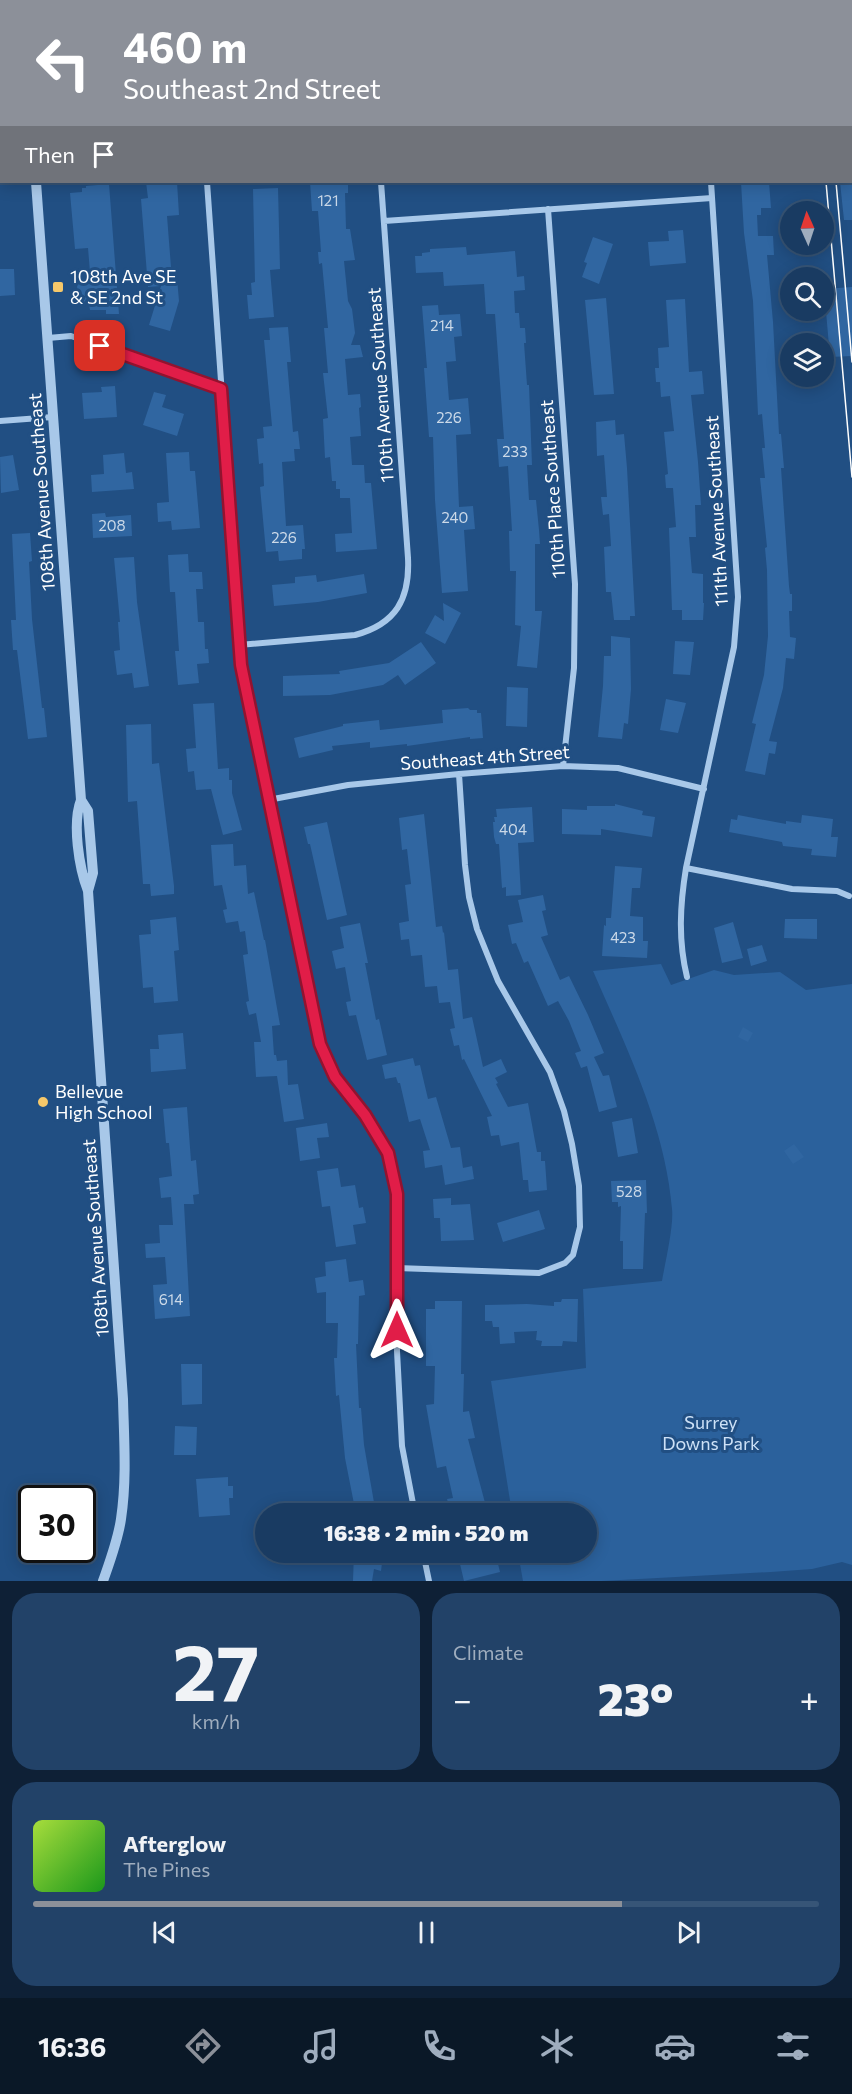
<!DOCTYPE html>
<meta charset="utf-8">
<style>
:root{--surface:#193b62;--page:#224268;--text:#f1f3f6;--muted:#9fadbe;--line:#375577;--accent:#8c9099}
body{margin:0;font-family:Commissioner,sans-serif;background:var(--page);color:var(--text);height:100vh;display:flex;flex-direction:column;font-size:22px;white-space:nowrap}
*{box-sizing:border-box;margin:0}
p{font-size:20px;color:var(--muted)}
.icon{flex:none;width:33px;height:33px;fill:none;stroke:currentColor;stroke-width:2;stroke-linecap:round;stroke-linejoin:round}
.map{position:relative;height:1581px;overflow:hidden}
.sheet{display:flex;flex-direction:column;gap:12px;padding:12px;background:#0e2036;flex:1}
.sheet>*{flex:none}
.top-card{position:absolute;left:0px;top:0px;width:852px;height:183px;box-shadow:0 3px 15px #0003,0 0 0 2px var(--line);background:#8c9099;color:#fff;overflow:hidden}
.needle{width:39px;rotate:357deg}
.tools{position:absolute;left:780px;top:201px;display:grid;gap:12px}
.tools a{display:grid;place-items:center;width:54px;height:54px;border-radius:50%;background:var(--surface);box-shadow:0 3px 15px #0003,0 0 0 2px var(--line);font-size:30px}
.speed{position:absolute;left:18px;top:1485px;display:flex;gap:12px;font-size:30px;font-weight:700;text-align:center}
.speed>*{display:grid;place-content:center;width:78px;height:78px;border-radius:50%;background:var(--surface);box-shadow:0 3px 15px #0003,0 0 0 2px var(--line);line-height:1}
.speed .limit{border:3px solid #111;border-radius:9px;background:#fff;color:#111}
.pin{position:absolute;display:grid;place-items:center;width:51px;height:51px;color:#fff;margin:-26px;border-radius:12px;box-shadow:0 3px 9px #0006}
.me{position:absolute;width:66px;margin:-33px;rotate:0deg;stroke-linejoin:round;filter:drop-shadow(0 0 4px #0008)}
.turn{display:flex;align-items:center;gap:21px;height:126px;padding:0 24px;font-size:27px}
.turn .icon{width:78px;height:78px;stroke-width:2.5}
.turn b{display:block;font-size:42px;line-height:51px}
.then{display:flex;align-items:center;height:57px;padding:0 24px;background:#0003;gap:12px;font-size:22px}
.big{font-size:45px;font-weight:800;line-height:1.1}
.sheet .card{flex:1;display:flex;flex-direction:column;justify-content:center;gap:9px;min-width:0;padding:0 21px;border-radius:24px;background:var(--page)}
.sheet .dial{align-items:center;gap:0}
.dial b{font-size:78px;line-height:1}
.song{display:flex;align-items:center;gap:18px}
.cover{width:72px;height:72px;border-radius:9px;background:linear-gradient(135deg,hsl(80 70% 55%),hsl(120 70% 35%))}
.played{height:6px;border-radius:3px;background:linear-gradient(90deg,var(--accent) 75%,var(--line) 75%)}
.keys{display:flex;justify-content:space-around;direction:ltr}
.heat{display:flex;justify-content:space-between;align-items:center;font-size:33px;direction:ltr}
.sheet .tiles{flex:1;display:grid;gap:12px;grid-template-columns:1fr 1fr}
.card:last-child{grid-column:span 2}
.trip{position:absolute;left:255px;top:1503px;width:342px;height:60px;border-radius:30px;background:var(--surface);box-shadow:0 3px 15px #0003,0 0 0 2px var(--line);font-weight:800;line-height:60px;text-align:center}
.menu{display:flex;height:96px;justify-content:space-around;align-items:center;background:#0a1827;color:var(--muted)}
.menu .icon{width:42px;height:42px}
.menu .current{color:var(--accent)}
.menu b{font-size:27px;color:var(--text)}
.map>svg:first-child{display:block}
.green{fill:#2b619c}
.building{fill:#3066a1}
.lines{fill:none;stroke-linecap:round;stroke-linejoin:round}
.minor{stroke:#a8c8e9;stroke-width:6}
.tertiary{stroke:#a8c8e9;stroke-width:10}
.tram{stroke:#fff;stroke-width:1.5}
.route-casing{stroke:#92132f;stroke-width:15}
.route{stroke:#e11d48;stroke-width:10}
.poi-dot{fill:#f6c86a;stroke:#214f83;stroke-width:2}
.labels{text-anchor:middle;stroke-width:6;stroke-linejoin:round;paint-order:stroke}
.number-label{font-size:15px;fill:#cbd9e8}
.poi-label{font-size:18px;fill:#fff;stroke:#214f83;text-anchor:start}
.street-label{font-size:18px;fill:#fff;stroke:#214f83}
.park-label{font-size:18px;fill:#cde1f7;stroke:#214f83}
</style>
<div class="map">
<svg width="852" height="1581" viewBox="0 0 852 1581">
<rect width="100%" height="100%" fill="#214f83"/>
<path class="green" d="M661 964 671 985 714 970 734 975 780 972 806 990 852 984V1565L842 1562 812 1569 771 1572 602 1581H523L518 1553 586 1552V1514L512 1513 491 1381 586 1368 583 1289 662 1281C665 1263 674 1226 672 1209 665 1125 626 1047 593 971Z"/>
<path class="building" d="M146 182H177L179 215 167 216 171 267H176L179 301 170 331 149 325 161 286 148 287 141 199 148 198Z
M310 182H348V193H345L346 229H350L355 260 344 261 348 301 352 309 355 333 351 345H360L363 357 345 359 348 395 360 394 361 407 359 408 361 436 350 437 352 465H364L365 483H371L377 549 336 552 335 534 352 533 350 498H340V489H336V481H332L330 457 325 458 323 419 328 418 323 373H328L324 328H328L322 263 319 264 318 252H321L318 211H312Z
M741 182H769L771 208H761V215H757L758 236H773L774 255H767L773 322 779 434H781L784 468H781L789 586 790 594H792V611H789L790 637 796 638 794 659 786 658 783 688 769 741 777 742 775 754 769 753 765 775 745 771 756 724 752 723 764 675 768 636 767 570 765 548 767 547 760 478H765L762 448H765L762 414 758 415 753 301 744 233Z
M840 182H852V220H844Z
M109 184 119 314H106V310H90L89 304 78 305 77 284 86 283V272H90L88 248 75 249 70 193 82 192V188H86V186Z
M278 188 280 269 270 270 274 317 249 319 247 295H252L251 283 255 282 253 189Z
M683 230 686 263 650 266 648 242 669 241 668 231Z
M593 237 613 244 599 284 582 277 587 263 584 262Z
M466 247 467 255 515 251 517 277 524 276 525 290 514 291 515 313H519L520 328H525L526 343H524L527 385H529L532 465H527L529 500H536L539 530 540 544H535V611H542L537 668 517 666 521 626 515 625 516 571H510L509 531H512L508 466 499 467 497 439H504L495 314H486L484 284 444 286 443 272 416 273 415 256H422V253L430 252V249Z
M0 269H14L15 295 0 296Z
M852 287V356L830 357 824 289Z
M606 298 614 394 594 395 585 300Z
M685 299 689 372 702 371 704 394 691 395 698 462 701 505H695L696 537H689L692 573 703 574V603H704L703 620H682V610H672L669 528 676 527 673 488H666L665 475 668 474 664 432 674 431 670 396 661 397 660 382H656L655 368H659L658 348 669 347 666 300Z
M438 305 439 315 460 314 462 336 454 337 456 361 446 362 449 400 468 398 471 434 456 435 459 507 473 506 475 529 464 530 468 591 442 593 435 500 433 437H429L424 368H427L422 306Z
M288 327 291 362H287L293 432 298 431 300 449H294L295 461 282 462 286 526 303 525 305 549H302V559L279 561 278 551 266 552 260 487 264 486 263 463 259 464 257 439 264 438 263 427 272 426 264 340H270L269 328Z
M115 386 117 417 84 419 82 393 102 392 101 387Z
M154 392 166 395 162 407 184 414 177 436 143 425Z
M615 420 616 435 624 434 627 468 635 616H630V620H614L611 592H606L604 547 611 546 609 514 603 515 601 497H607L604 455 597 456 596 422Z
M189 452 190 471H195L200 528 172 530 171 521 158 522 157 503 169 502 166 453Z
M124 453 126 473 132 472 134 489 92 492 91 475 104 474 103 455Z
M13 455 19 490 1 493 0 457Z
M105 513 106 517 131 515 132 536 93 538 92 514Z
M30 533 32 561 29 562 32 619 42 708H44L47 737 28 739 17 650H13L11 620H16L12 534Z
M188 554 189 572H202L203 589H196L198 622H204L205 649H208L209 663 197 664 199 683 178 685 175 651H179L175 592H170L168 555Z
M134 557 137 602 149 686 134 688 132 673 117 675 114 651 120 650 118 622H120L114 558Z
M364 574 367 593 318 602 274 606 272 585 295 583V577L316 575 317 582Z
M443 603 461 613 445 644 425 633 435 615 444 621Z
M611 636 630 638 631 689 628 724 624 723 622 739 598 737 603 686 604 656H611Z
M675 641 694 642 690 675 673 674Z
M421 642 436 663 405 685 398 675 383 685 330 695 283 696V676L340 674 339 671 389 663Z
M507 687 528 688 527 727 506 726Z
M666 699 686 703 678 733 660 730Z
M214 703 218 769 229 768V780H232V793L242 830 223 835 211 789 196 790 194 771 188 772 186 749 196 748 193 704Z
M468 708 470 710H477V713H481L483 738 470 739V737L407 746V744L370 748V742L332 746 333 750 299 758 294 738 343 726V724L379 720 380 730 443 723 442 710Z
M151 724 152 764 159 763 174 886V894L151 896 150 884H143L137 801 128 802 126 725Z
M615 804 643 811 642 815 655 817 652 837 601 829V835L562 834V809L587 810V806H615Z
M532 807 534 842 518 843 521 895 506 896V887L502 888 499 844H496L494 837 493 822H495L494 817H497L496 809Z
M424 814 436 927 442 926 443 933 444 932 448 970 458 969 463 1019 472 1017 483 1067 501 1059 507 1072 495 1078 498 1083 496 1084 508 1107 528 1103 537 1152H541V1161H545L547 1190 529 1192 528 1180H523L519 1142 501 1146 499 1135 491 1136 487 1117 492 1116 464 1059 462 1060 459 1045 454 1046 450 1029 455 1028 450 1002 439 1003 437 986 425 987 422 955 411 956 409 939 401 940 399 923 409 921 405 885 411 884 407 849 402 850 399 818Z
M738 815 786 824V821L801 823 802 815 833 819 831 837H838L836 857 811 855 812 849 783 846 782 842 729 832 731 819 737 820Z
M327 822 347 915 327 920 310 844H308L304 827Z
M233 844 234 866 246 865 248 894 254 892 264 940H265L280 1025 272 1026 274 1055H276L277 1061 287 1060 288 1085 298 1084 304 1119 284 1122 277 1076 256 1077 254 1042H261L256 1013 249 1015 246 1002 249 1001 243 955 248 954 245 931 240 932 238 921 226 923 223 910 227 909 222 885 214 886 211 845Z
M615 866 642 868 640 888H632L630 916 643 917V941H648L647 958 602 956 604 925 606 926V918H611Z
M543 895 546 910 542 911 548 935 541 937 560 980 569 976 588 1015 604 1053 594 1057 603 1076 609 1075 617 1107 599 1112 587 1066 581 1068 575 1053 581 1051 569 1021 558 1001 548 1006 528 961 524 963 516 943 512 944 508 925 523 922 518 900Z
M176 917 179 950 174 951 178 1001 154 1003 153 987 143 988 139 935 151 934 150 920Z
M785 919H817V939L784 938Z
M733 922 743 958 722 963 714 928Z
M360 923 368 963H365L376 1020 379 1019 387 1055 367 1060 356 1015 349 1016 346 1002 351 1001 345 967 336 969 332 951 344 948 340 927Z
M762 945 767 961 751 966 747 949Z
M743 1027 753 1033 748 1042 738 1037Z
M183 1033 186 1069 151 1072 150 1049H159L158 1035Z
M413 1058 415 1066 420 1065 428 1099 436 1097 451 1148 460 1147 463 1168 472 1166 474 1179 445 1185 442 1165 425 1168 423 1151 430 1150 420 1119 409 1122 400 1083H398L396 1077 385 1079 382 1065Z
M187 1107 191 1161 196 1160 199 1194 193 1195 194 1204H184L190 1316 155 1319 153 1285 167 1284 165 1257 146 1258 145 1244 160 1243 159 1225H173L171 1197 161 1198 159 1178 172 1176 169 1143H166L163 1109Z
M632 1118 638 1153 618 1157 612 1122Z
M327 1123 329 1137 317 1138 320 1158 300 1161 296 1128Z
M794 1144 804 1157 793 1164 784 1151Z
M338 1168 341 1187 355 1185 359 1208 363 1207 366 1223 353 1225 356 1244 336 1247 330 1206 322 1207 317 1171Z
M646 1180 647 1213H645L643 1269H623V1241H620L621 1206 618 1207V1202H612L611 1181Z
M451 1198V1205L470 1204 474 1240 441 1241 440 1218H434L433 1199Z
M539 1210 545 1229 503 1242 497 1223Z
M346 1259 349 1282 363 1280 365 1295 359 1296 358 1344H356L359 1408H361L364 1445 376 1514H356L345 1458 339 1395 336 1396 334 1358H337L338 1323H326V1292L317 1293 315 1278 326 1276 325 1262Z
M562 1299H578L577 1342 563 1341 562 1346H541L542 1341 536 1340 537 1331 514 1332 515 1343 500 1344 499 1327H493L492 1321H485V1305L527 1304 554 1306V1302H561Z
M435 1301H462L461 1374H464L463 1412 469 1411 475 1438 468 1439 488 1514H451L447 1499 453 1498 446 1466 437 1468 426 1405 434 1404 435 1366H426V1309H435Z
M181 1364H202V1404L182 1405Z
M175 1426 197 1427 196 1455H174Z
M228 1477V1486H233V1498H229L230 1515 199 1517 196 1479Z
M354 1552 383 1555 381 1571 374 1569 372 1581H353Z
M474 1552H495L500 1572 464 1581 460 1564 476 1560Z"/>
<g class="lines">
<path class="minor" d="M368 0V2
M534 0V2
M207 182 241 665 320 1044 335 1077 365 1115 389 1153 397 1194V1351L402 1446 415 1514
M548 209 575 584 574 668 563 766
M384 221 712 198
M48 338 71 336 221 389
M0 421 53 417
M239 645 355 635C396 624 410 599 408 558L381 182
M268 800 348 785 459 774 563 766 618 768 704 789
M686 868 792 889 837 891 849 896
M687 977C678 940 680 905 686 868L734 647 738 597 711 182
M397 1268 539 1273 565 1263 573 1255 580 1227 579 1186 572 1144 564 1111 550 1072 498 981 477 929 469 897 465 865 459 774
M423 1552 429 1581"/>
<path class="tertiary" d="M18 0 19 2
M30 2 31 0
M36 182 81 800C72 823 79 868 88 891L123 1399C124 1439 127 1479 121 1519 118 1540 110 1561 103 1581
M81 800 88 811 93 873 88 891"/>
<path class="tram" d="M774 0 775 2
M761 1 762 2
M826 182 852 477
M836 182 852 362"/>
</g>
<g class="lines">
<g class="route-casing">
<path id="route" d="M100 346 221 389 241 665 320 1044 335 1077 365 1115 388 1153 397 1194V1330"/>
</g>
<use href="#route" class="route"/>
</g>
<g class="poi-dot">
<rect x="52" y="281" width="12" height="12" rx="3"/>
<circle cx="43" cy="1102" r="6"/>
</g>
<g class="labels">
<g class="number-label">
<text x="328" y="206">121</text>
<text x="442" y="331">214</text>
<text x="449" y="423">226</text>
<text x="515" y="457">233</text>
<text x="455" y="523">240</text>
<text x="112" y="531">208</text>
<text x="284" y="543">226</text>
<text x="513" y="835">404</text>
<text x="623" y="943">423</text>
<text x="629" y="1197">528</text>
<text x="171" y="1305">614</text>
</g>
<g class="poi-label">
<text x="70" y="283">108th Ave SE<tspan x="70" dy="21">&amp; SE 2nd St</tspan></text>
<text x="55" y="1098">Bellevue<tspan x="55" dy="21">High School</tspan></text>
</g>
<g class="street-label">
<text transform="translate(381 385) rotate(-94)" y="6">110th Avenue Southeast</text>
<text transform="translate(553 489) rotate(-94)" y="6">110th Place Southeast</text>
<text transform="translate(42 492) rotate(-94)" y="6">108th Avenue Southeast</text>
<text transform="translate(717 511) rotate(-93)" y="6">111th Avenue Southeast</text>
<text transform="translate(485 758) rotate(-4)" y="6">Southeast 4th Street</text>
<text transform="translate(96 1238) rotate(-94)" y="6">108th Avenue Southeast</text>
</g>
<g class="park-label">
<text x="711" y="1429">Surrey<tspan x="711" dy="21">Downs Park</tspan></text>
</g>
</g>
</svg>
<div class="tools">
<a><svg class="needle" viewBox="-14 -14 28 28"><path d="M0-13l5 13h-10z" fill="#e53935"/><path d="M0 13l5-13h-10z" fill="#9fadbe"/></svg></a>
<a><svg class="icon" aria-label="search" viewBox="0 0 24 24"><circle cx="10" cy="10" r="6"/><path d="M15 15l6 6"/></svg></a>
<a><svg class="icon" aria-label="layers" viewBox="0 0 24 24"><path d="M12 4l9 5-9 5-9-5zM3 14l9 5 9-5"/></svg></a>
</div>
<div class="speed"><div class="limit">30</div></div>
<div class="pin" style="left:100px;top:346px;background:#d93025"><svg class="icon" aria-label="arrive" viewBox="0 0 24 24"><path d="M6 21V4h12l-3 4 3 4H6"/></svg></div>
<svg class="me" style="left:397px;top:1330px" viewBox="-20 -20 40 40"><path d="M0-17L14 15 0 8-14 15z" fill="#e11d48" stroke="#fff" stroke-width="4"/></svg>
<div class="trip">16:38 · 2 min · 520 m</div>
<div class="top-card">
<div class="turn"><svg class="icon" aria-label="left" viewBox="0 0 24 24"><path d="M17 20v-9H6M10 6l-5 5 5 5"/></svg><div><b>460 m</b>Southeast 2nd Street</div></div>
<div class="then">Then<svg class="icon" aria-label="arrive" viewBox="0 0 24 24"><path d="M6 21V4h12l-3 4 3 4H6"/></svg></div>
</div>
</div>
<section class="sheet">
<div class="tiles">
<div class="card dial"><b>27</b><p>km/h</p></div>
<div class="card"><p>Climate</p>
<div class="heat"><a>−</a><b class="big">23°</b><a>+</a></div>
</div>
<div class="card">
<div class="song"><i class="cover"></i><div><b>Afterglow</b><p>The Pines</p></div></div>
<div class="played"></div>
<div class="keys"><svg class="icon" aria-label="previous" viewBox="0 0 24 24"><path d="M18 5L8 12l10 7zM5 5v14"/></svg><svg class="icon" aria-label="pause" viewBox="0 0 24 24"><path d="M8 5v14M16 5v14"/></svg><svg class="icon" aria-label="next" viewBox="0 0 24 24"><path d="M6 5l10 7-10 7zM19 5v14"/></svg></div>
</div>
</div>
</section>
<nav class="menu">
<b>16:36</b>
<svg class="icon current" aria-label="directions" viewBox="0 0 24 24"><path d="M12 3l9 9-9 9-9-9zM9 14v-3h6M13 9l2 2-2 2"/></svg>
<svg class="icon" aria-label="music" viewBox="0 0 24 24"><path d="M9 18V5l10-2v13"/><circle cx="6" cy="18" r="3"/><circle cx="16" cy="16" r="3"/></svg>
<svg class="icon" aria-label="phone" viewBox="0 0 24 24"><path d="M5 4h4l2 5-3 2q2 4 5 5l2-3 5 2v4C11 20 4 13 5 4z"/></svg>
<svg class="icon" aria-label="climate" viewBox="0 0 24 24"><path d="M12 3v18M4 7l16 10M4 17L20 7"/></svg>
<svg class="icon" aria-label="car" viewBox="0 0 24 24"><path d="M5 17H2v-5l4-1 3-4h7l3 4 3 1v5h-3M9 17h6M6 11h13"/><circle cx="7" cy="17" r="2"/><circle cx="17" cy="17" r="2"/></svg>
<svg class="icon" aria-label="filters" viewBox="0 0 24 24"><path d="M4 7h16M4 17h16"/><circle cx="9" cy="7" r="2"/><circle cx="15" cy="17" r="2"/></svg>
</nav>
